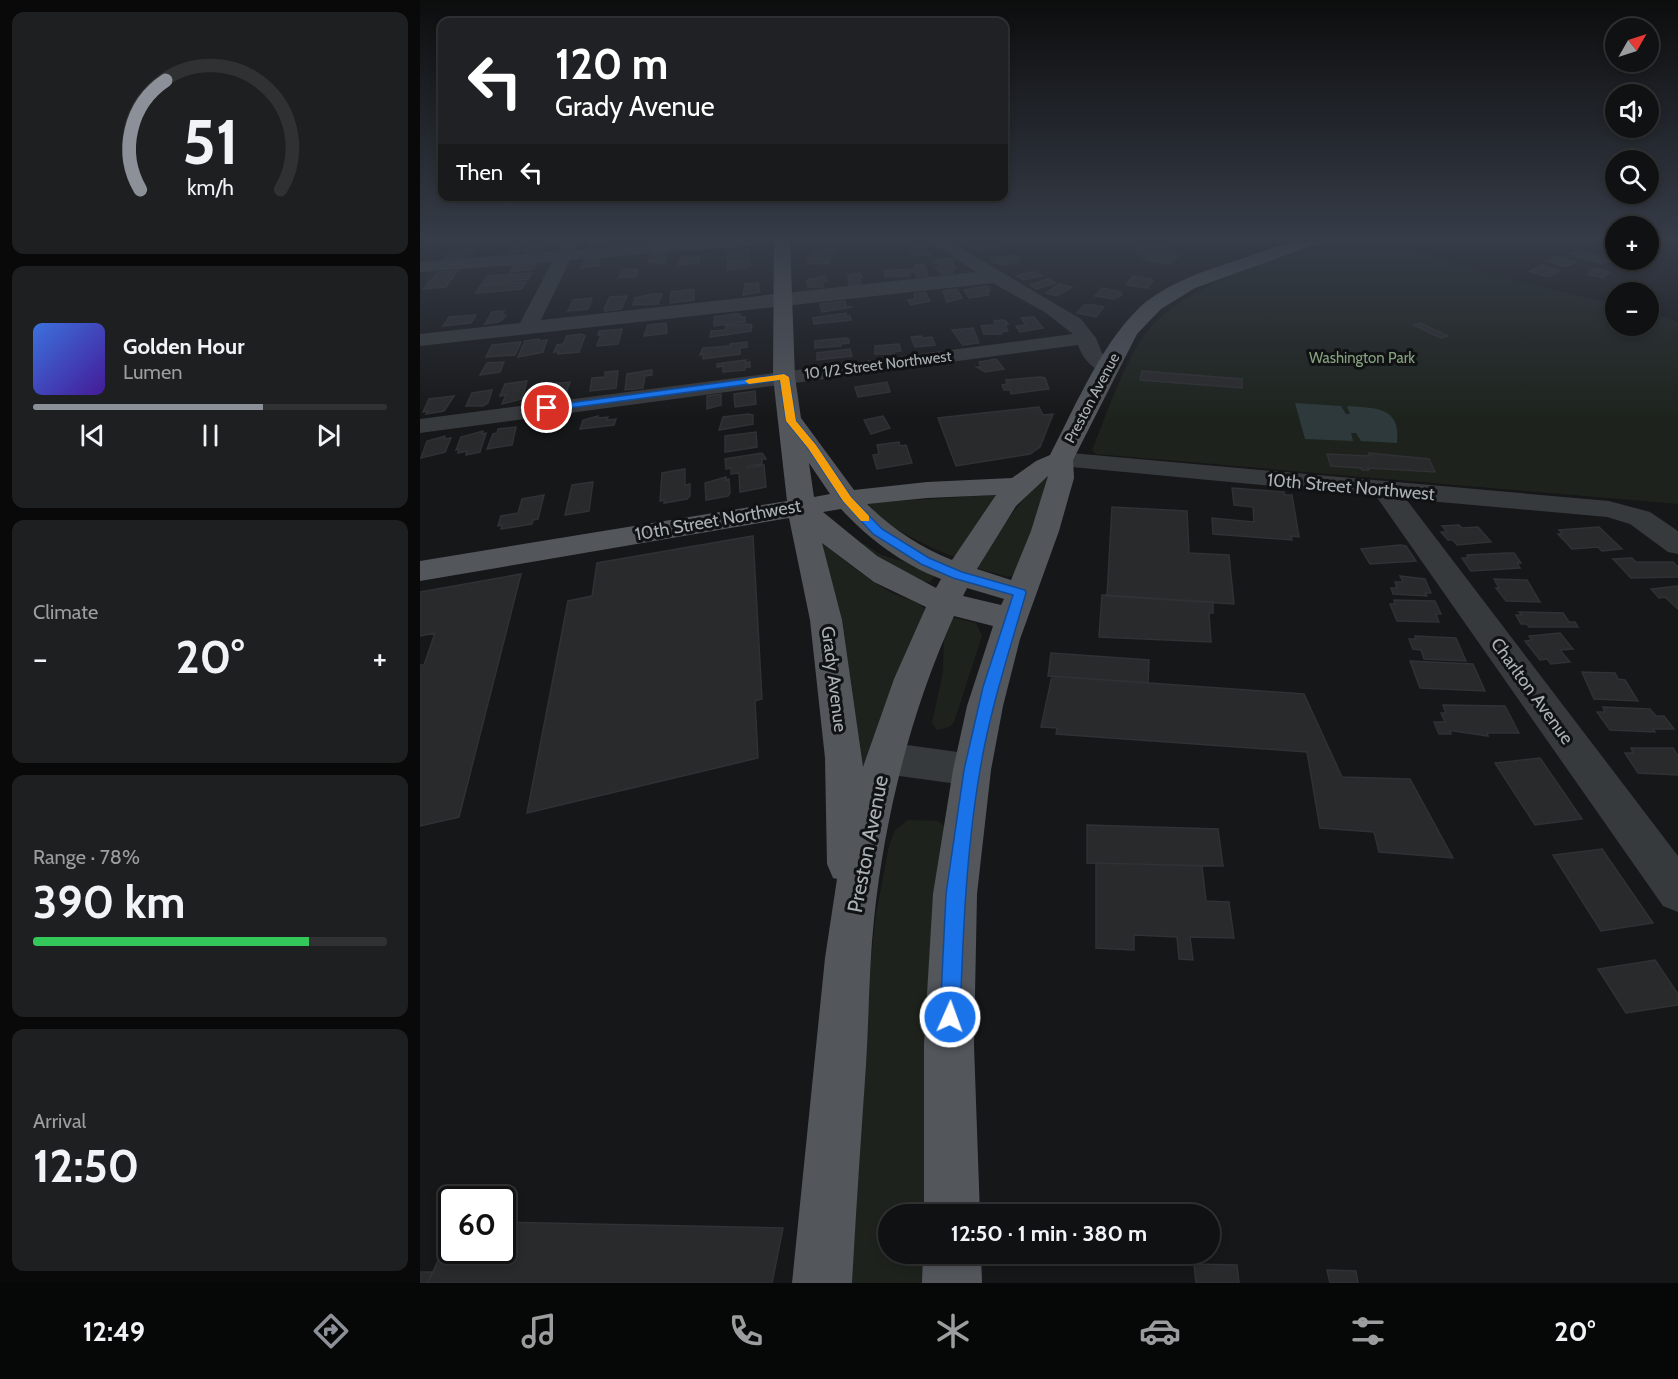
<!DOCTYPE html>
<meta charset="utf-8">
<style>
:root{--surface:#101112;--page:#1e1f20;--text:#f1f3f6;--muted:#9c9d9f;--line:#303132;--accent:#8c9099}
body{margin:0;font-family:Cabin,sans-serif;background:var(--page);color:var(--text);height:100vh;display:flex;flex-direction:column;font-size:22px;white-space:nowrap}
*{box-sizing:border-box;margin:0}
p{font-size:20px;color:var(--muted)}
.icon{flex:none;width:33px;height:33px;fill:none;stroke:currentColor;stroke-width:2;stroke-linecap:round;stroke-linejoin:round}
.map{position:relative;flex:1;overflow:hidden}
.panel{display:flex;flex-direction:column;gap:12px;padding:12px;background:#09090a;width:420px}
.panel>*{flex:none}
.banner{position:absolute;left:18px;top:18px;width:570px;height:183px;border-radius:12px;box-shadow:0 3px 9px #0003,0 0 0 2px var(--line);background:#202124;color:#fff;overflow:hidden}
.needle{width:39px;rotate:51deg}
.controls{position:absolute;left:1185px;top:18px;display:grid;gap:12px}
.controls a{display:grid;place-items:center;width:54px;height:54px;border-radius:50%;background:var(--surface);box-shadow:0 3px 9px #0003,0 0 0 2px var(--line);font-size:30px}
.speed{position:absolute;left:18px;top:1186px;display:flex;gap:12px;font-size:30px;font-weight:700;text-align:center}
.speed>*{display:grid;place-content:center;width:78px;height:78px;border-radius:50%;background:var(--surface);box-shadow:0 3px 9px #0003,0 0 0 2px var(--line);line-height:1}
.speed .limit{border:3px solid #111;border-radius:9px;background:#fff;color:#111}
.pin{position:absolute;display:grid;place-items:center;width:51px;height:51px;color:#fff;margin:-26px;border:3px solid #fff;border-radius:50%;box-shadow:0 2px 6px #0007}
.me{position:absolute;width:66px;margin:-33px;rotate:2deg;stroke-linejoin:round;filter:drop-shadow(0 0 4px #0008)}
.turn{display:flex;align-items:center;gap:21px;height:126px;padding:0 18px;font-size:27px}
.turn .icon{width:78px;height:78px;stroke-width:2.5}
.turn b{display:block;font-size:42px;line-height:51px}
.then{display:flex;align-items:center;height:57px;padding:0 18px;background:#0003;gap:12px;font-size:22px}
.big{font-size:45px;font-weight:800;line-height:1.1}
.panel .card{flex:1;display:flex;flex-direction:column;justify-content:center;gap:9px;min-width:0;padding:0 21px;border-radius:12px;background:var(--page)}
.panel .dial{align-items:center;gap:0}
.dial svg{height:156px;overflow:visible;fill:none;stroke:var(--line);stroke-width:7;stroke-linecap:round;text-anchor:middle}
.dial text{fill:var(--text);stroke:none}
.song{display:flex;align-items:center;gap:18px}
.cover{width:72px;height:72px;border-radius:9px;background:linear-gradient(135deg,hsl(220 70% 55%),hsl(260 70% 35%))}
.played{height:6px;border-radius:3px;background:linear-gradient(90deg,var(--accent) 65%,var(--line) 65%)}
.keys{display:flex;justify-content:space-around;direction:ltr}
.heat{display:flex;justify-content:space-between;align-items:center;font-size:33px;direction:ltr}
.charge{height:9px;border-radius:4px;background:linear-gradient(90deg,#34c759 78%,var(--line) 0)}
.trip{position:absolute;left:458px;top:1204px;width:342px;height:60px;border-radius:30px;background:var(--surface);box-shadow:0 3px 9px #0003,0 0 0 2px var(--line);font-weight:800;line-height:60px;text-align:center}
.tabs{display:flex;height:96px;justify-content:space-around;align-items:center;background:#060707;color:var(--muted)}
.tabs .icon{width:42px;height:42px}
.tabs .current{color:var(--accent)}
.tabs b{font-size:27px;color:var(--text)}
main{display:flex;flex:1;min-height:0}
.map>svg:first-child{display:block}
.green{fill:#1d231c}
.water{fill:#2d393b}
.building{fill:#292a2c;stroke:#303134;stroke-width:1.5}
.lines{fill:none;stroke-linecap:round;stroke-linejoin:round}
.minor{fill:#373a3d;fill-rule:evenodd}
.major{fill:#53575c;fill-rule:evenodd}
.route{fill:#1a73e8;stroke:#114b97;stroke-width:1.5}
.slow{fill:#f59e0b}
.labels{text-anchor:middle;stroke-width:6;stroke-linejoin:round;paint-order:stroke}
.far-park-label{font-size:15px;fill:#87a280;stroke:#111213}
.far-street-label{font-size:15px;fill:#a9b1b7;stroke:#111213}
.street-label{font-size:18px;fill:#a9b1b7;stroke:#111213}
.near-street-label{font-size:21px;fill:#a9b1b7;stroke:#111213}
</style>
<main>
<section class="panel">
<div class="card dial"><svg viewBox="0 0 100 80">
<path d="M14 69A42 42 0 1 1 86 69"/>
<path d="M14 69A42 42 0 0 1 27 13" stroke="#8c9099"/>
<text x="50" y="56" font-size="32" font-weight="700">51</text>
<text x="50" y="72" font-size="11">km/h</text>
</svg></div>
<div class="card">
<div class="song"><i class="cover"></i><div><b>Golden Hour</b><p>Lumen</p></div></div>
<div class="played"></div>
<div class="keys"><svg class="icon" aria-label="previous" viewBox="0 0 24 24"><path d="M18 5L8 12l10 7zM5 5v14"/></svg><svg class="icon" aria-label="pause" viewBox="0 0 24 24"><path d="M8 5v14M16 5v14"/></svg><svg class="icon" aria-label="next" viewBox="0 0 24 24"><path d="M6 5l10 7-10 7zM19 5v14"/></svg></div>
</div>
<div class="card"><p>Climate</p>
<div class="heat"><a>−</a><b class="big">20°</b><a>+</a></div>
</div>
<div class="card"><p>Range · 78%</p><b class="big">390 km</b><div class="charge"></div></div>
<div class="card"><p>Arrival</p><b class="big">12:50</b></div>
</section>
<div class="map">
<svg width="1258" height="1283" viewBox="0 0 1258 1283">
<rect width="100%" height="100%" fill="#161718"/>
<path class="green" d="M916 240H968L1054 271 1195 304 1196 326H1228L1229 311 1258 322V504L676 454 672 450C686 416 700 373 720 341 759 282 852 262 916 240Z
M624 478 630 479 596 574 588 577 560 569 558 567C577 534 596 504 624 478Z
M574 495 577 496 537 555 532 556C507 546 462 526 448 503Z
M443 543 461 555 501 567 515 576 510 582C492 583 455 555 440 545Z
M403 544C425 561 446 578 470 592 481 598 494 599 504 608L505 613 445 785 400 546Z
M535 618 556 623 562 636 534 722 529 727 517 730 512 723 523 672 524 636 530 620Z
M488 820 518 821 527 828 512 1215H468V1254H512V1283H428L448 987 456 914 469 846 475 830Z"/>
<path class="water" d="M875 403 921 406 926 414H930L927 406C954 408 982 406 977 443L941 441 936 433H931L933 441 885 439Z"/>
<path class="building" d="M97 240H108L99 252 89 253Z
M172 240H185L179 248 167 249Z
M419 240H438L439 243 387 246V243L391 242Z
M1032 240H1063L1075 242 1071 246 1057 243 1053 246 1030 241Z
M572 242 581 245 560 251 551 247Z
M723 243 745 246 758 256 751 264 728 261 715 251Z
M108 246 117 247 126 246 124 251 104 252Z
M490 246H504L510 255 493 256Z
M49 247 47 249H55L46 258 23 260 30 251Z
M428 247 429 249 416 250 417 254 392 256 394 249Z
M329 249 328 256 307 258 308 251Z
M1160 250 1191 260 1182 264 1150 254Z
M245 253V264L228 262 232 254Z
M595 255 600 258 596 259 599 261 582 265 573 262 576 261 572 258Z
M179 257V266L161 268 165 259Z
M262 257 269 258 280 257 279 263 258 265Z
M411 257 409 263 388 264V259Z
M1140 257 1156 262 1145 267 1127 261Z
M530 258 534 259 533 264 514 263 513 260Z
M329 259 331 265H328L327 268 307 270 308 261Z
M117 263 113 269 90 272 95 264Z
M504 264 508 276 497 277 495 272H491V270H494L495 265Z
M524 264 525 266 534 265 536 269 532 270 533 273 521 275 519 270H517L515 268 519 267 518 265Z
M1122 265 1140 271 1128 277 1110 271Z
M1174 268 1190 272 1183 276 1184 278 1167 274 1172 273 1170 272Z
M210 269 218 270 216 277H199L204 270Z
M488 269 490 276 465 277 464 271Z
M37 271 26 287 3 289 18 272Z
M610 272H616L622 276 603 280 597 276Z
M112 273 108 279 62 284 68 276Z
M440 273 442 277 440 278V284L429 285 428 275Z
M405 276 407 281 402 282 403 287H388L387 280Z
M713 276 732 279 731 281H733L727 288 706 285Z
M628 279 635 283 617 289 610 285Z
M106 282 102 289 56 293 61 285Z
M338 283 340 292 323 295 325 284Z
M639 284 652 287 637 296 626 293Z
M567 286 570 291 567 292 569 295 549 298 544 290Z
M682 288 701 292 699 294 702 295 694 299 675 296Z
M274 289V300L250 303 251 292Z
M537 289 542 298 527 302 523 291Z
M505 292 510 301 491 305 488 300 495 299 494 294Z
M233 294H242L238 304 213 305 215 298Z
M207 296 201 309 185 311 186 309H184L190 297Z
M172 298 168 309 148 311 153 300Z
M425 301 426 307H433L402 312 400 304Z
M664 305H674L684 307 676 317 657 313Z
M84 311 81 316 86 315 83 319 78 322 65 324 72 312Z
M426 313V316H430L431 320 394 324 393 318Z
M315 314H320V317H325V322L294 326V317Z
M56 315 51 323 23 326 29 317Z
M614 317 623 328 600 332 596 326 606 325 601 318Z
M583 320 587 322 588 324H585L588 331 581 332 582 334H564L561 326 575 325 574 321Z
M246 323 247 333 224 336 228 325Z
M1000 323 1028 336 1021 338 993 325Z
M328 324 332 325 331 331 290 337 291 331 305 330 306 326Z
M553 328 559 343 543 345 532 330Z
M202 329 198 344 177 346 181 335H178L179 331Z
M162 334 165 336 159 352 138 354 139 352H134L137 345 143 344 147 336Z
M501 336 502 338 512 337 515 345 495 347 491 337Z
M426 338 429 339V343L421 344V346L395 348V341Z
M119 339V341L127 340 123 352 98 357 105 341Z
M101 342 95 355 66 357 72 345Z
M327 342V347L320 348V354L283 359V354L280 355 283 348 310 346V344Z
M479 344 481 351 474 352V354H455V346Z
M430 349 432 356 397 360V353Z
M576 359 584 369 565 372 557 367H561L559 362Z
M326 360 325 363 330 362V367H325V370L303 372V366L297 367V364Z
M84 362 80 372 60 375 67 363Z
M232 370V375L225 376 223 388 205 390 207 374Z
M198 371 196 388 170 391 172 378 185 377V372Z
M722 371 822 379V388L720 380Z
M620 377 625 378 629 389 591 394 590 390H584L582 385 587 384 586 380Z
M107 381 102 399 82 404 86 395 80 396 85 384Z
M150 382 146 393 142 396 123 398 124 396H120L125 386 128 384Z
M467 382 470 392 438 397 435 387Z
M72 390 68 403 63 406H46L52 393Z
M335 391 336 404 315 407 314 394Z
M301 394V405L287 409V396Z
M34 396 24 411 6 414 8 411 3 412 9 399Z
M619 407 623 415 633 414 620 447 610 454 536 466 518 418Z
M328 414 333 415V424L299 430 303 417Z
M178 416V418L188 417 187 420 196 419 194 425 160 429 163 420Z
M463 416 470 428 451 434 444 420Z
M96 427 92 445 67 449 73 434 77 433 78 429Z
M63 431 62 434 66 433 60 452 46 455 47 451 38 453 39 449 36 450 41 437Z
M336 432 337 447 305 452V436Z
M25 436 24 439 31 438 25 452 1 458 7 441Z
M479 442 480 446 486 445 492 463 457 469 453 455 459 454 457 445Z
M342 453 346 459H342V464L328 466V468L344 465 346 487 320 492 319 473 311 474V468L306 469 305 459Z
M949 453 1009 459 1015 472 948 468 949 470H942L941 468 911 466 907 454 950 456Z
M265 469V485L270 484V496L267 499 244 503V500L240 501 242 473Z
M306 477V480L309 479 310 493 308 496 286 500 285 483Z
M173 482 169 511 145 515 152 485Z
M812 488 864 492 865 495H872L879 537 871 536 872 540 793 534 792 518 834 522 833 507 814 505Z
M124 495 118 519 113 520 112 524 81 529 82 525 78 526 81 516 98 513 102 499Z
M692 507 767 511 769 553 809 555 814 604 687 596Z
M1039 525 1042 528 1058 527 1071 542 1037 545 1033 540H1028L1021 532H1027L1022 526Z
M1179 527 1202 549 1182 551 1178 547 1152 549 1138 534H1142L1139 530Z
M333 536 342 699 335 701 338 758 107 813 148 601 172 596 177 563Z
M980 545 986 546 996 561 950 564 941 549Z
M1088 553H1094L1101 563H1097L1100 568 1051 571 1042 558H1048L1047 555Z
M1212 558 1216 562H1253L1258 567V577L1211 578 1193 559Z
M101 574 39 817 0 826V665H4L15 633 0 636V592Z
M980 576 1005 579 1011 593H1005L1007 596 973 594 971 588H977L975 582H983Z
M1074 579 1107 580 1120 602 1086 601 1076 588H1079Z
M1258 586V609L1245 597 1239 598 1231 589Z
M682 595 793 602V613H789L791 642 679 637Z
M974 600 1015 601 1021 614H1016L1019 622 977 621 970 604H975Z
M1099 612 1143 613 1149 622H1155L1158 627H1109L1107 624H1101L1096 615H1102Z
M1140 633 1153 649 1140 650 1150 662 1131 664 1127 659 1120 660 1105 641 1112 640 1109 636Z
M995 636 1036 638 1046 661 1004 659 1001 650 993 649 989 639H996Z
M631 653 729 660 728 683 628 676Z
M990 661 1053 664 1065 691 1000 688Z
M1162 672 1195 673 1198 679 1205 680 1218 701 1174 699Z
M632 676 884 694 922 777 990 779 1033 858 959 852 954 832 900 828 887 752 636 734 637 728 621 727Z
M1023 705 1085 706 1099 733H1067L1068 736 1034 731H1030L1031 734H1019L1014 722H1025L1021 713H1026Z
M1183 707 1230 709 1236 716H1244L1254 729H1233L1235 732 1190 730 1177 712H1185Z
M1211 748H1253L1258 756V775L1218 773 1205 753H1213Z
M1120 758 1162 819 1115 825 1075 763Z
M667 825 798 829 803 866 667 863Z
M1182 849 1233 923 1181 931 1133 855Z
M676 863 782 866 786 901 809 902 814 938 770 937 773 960 759 959 757 937 714 935V950L676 948Z
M1235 960 1258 994V1005L1206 1013 1178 969Z
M82 1222 363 1228 352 1283H8L32 1229V1251H82Z
M774 1264 817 1265 819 1283H776Z
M907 1270 936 1271 938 1283H910Z
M0 1272H12L8 1283H0Z"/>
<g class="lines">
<path class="minor" d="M144 240H160L155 250 279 240H349L341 245 150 260 121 320 556 272 508 240H527L661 319 676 338 682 353 700 367 697 372C678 376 664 362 658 345L0 433V419L653 334 626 313 573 283 0 346V334L100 323 132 262 0 272V262L138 251Z
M640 452 1189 501 1230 512 1258 531V554L1248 552 1210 524 1187 517 986 499 1258 856V912L1243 906 956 496 631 465 627 460 631 455Z
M465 742 552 754 566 758 571 770 566 782 552 786 465 774 452 769 446 758 452 747Z"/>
<path class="major" d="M354 240H370L375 377 381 418 434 490 507 482 592 478 616 461 630 455C655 407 685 335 727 301 753 281 787 270 818 260 847 250 872 239 902 240L900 243 775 288 741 309 717 334 653 460 654 478 639 531 600 639 583 706 571 770 557 894 554 1045 560 1215H504V1045L513 894 533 770 547 706 573 626 534 616C491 711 465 815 454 919 449 967 449 1016 446 1065 441 1137 436 1210 432 1283H372L405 958 417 879 413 878 407 864 405 758 390 620 369 518 0 581V561L367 501 353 377ZM389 463 410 494 394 497ZM628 476 611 531 591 580 557 569 596 506ZM576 495 532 560C500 547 472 529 447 504L507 498ZM421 509C450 540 482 564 521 579L516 588 457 556 403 512ZM402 543 454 582 506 607 474 679 443 767 422 620ZM547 588 584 599 581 605 543 596Z
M503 1254H561L562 1283H502Z"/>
</g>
<linearGradient id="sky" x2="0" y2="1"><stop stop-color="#0c0d0d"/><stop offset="0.57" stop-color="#363c48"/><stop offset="1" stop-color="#363c48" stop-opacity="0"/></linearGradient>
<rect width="1258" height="420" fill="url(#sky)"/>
<path class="route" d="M364 374 369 377 376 421 396 445 431 497 462 529 509 558 542 572 605 590 606 593C589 652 570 710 560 770 546 852 543 935 540 1017L537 1025 530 1028 523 1025 520 1017 526 894 544 770 563 687 593 595 533 578 501 564 453 534 423 501 388 448 366 421 360 380 127 411 123 408 127 406Z"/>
<path class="slow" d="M364 374 369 377 376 421 396 445 431 497 449 516V521H441L423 501 388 448 366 421 360 380 329 384 325 381 329 379Z"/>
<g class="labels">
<g class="far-park-label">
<text x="942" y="363">Washington Park</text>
</g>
<g class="far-street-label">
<text transform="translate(458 365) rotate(-7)" y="5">10 1/2 Street Northwest</text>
<text transform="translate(672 398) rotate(-62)" y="5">Preston Avenue</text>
</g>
<g class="street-label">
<text transform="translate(931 487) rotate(5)" y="6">10th Street Northwest</text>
<text transform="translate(298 520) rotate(-10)" y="6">10th Street Northwest</text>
<text transform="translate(414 679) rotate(83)" y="6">Grady Avenue</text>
<text transform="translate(1112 691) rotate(54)" y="6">Charlton Avenue</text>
</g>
<g class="near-street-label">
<text transform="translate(448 844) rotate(-79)" y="7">Preston Avenue</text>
</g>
</g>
</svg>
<div class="controls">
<a><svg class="needle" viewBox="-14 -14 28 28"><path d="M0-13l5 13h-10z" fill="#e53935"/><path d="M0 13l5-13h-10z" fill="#9c9d9f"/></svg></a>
<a><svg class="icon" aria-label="sound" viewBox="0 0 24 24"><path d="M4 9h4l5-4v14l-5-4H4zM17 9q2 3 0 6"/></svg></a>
<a><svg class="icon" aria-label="search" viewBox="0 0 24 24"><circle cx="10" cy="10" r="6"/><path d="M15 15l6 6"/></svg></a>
<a>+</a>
<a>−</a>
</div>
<div class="speed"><div class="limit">60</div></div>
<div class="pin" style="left:127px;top:408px;background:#d93025"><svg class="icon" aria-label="arrive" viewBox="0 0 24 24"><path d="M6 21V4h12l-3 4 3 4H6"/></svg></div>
<svg class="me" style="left:530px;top:1017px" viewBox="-20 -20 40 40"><circle r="17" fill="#1a73e8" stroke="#fff" stroke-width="3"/><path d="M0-11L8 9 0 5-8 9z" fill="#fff"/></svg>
<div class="trip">12:50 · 1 min · 380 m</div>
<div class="banner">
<div class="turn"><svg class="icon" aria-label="left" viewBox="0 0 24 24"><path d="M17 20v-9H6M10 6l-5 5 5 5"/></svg><div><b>120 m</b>Grady Avenue</div></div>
<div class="then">Then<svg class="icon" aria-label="left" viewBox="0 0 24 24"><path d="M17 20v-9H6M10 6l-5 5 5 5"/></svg></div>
</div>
</div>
</main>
<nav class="tabs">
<b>12:49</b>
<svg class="icon current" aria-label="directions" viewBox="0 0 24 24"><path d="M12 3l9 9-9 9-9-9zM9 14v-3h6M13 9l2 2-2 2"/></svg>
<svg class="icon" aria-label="music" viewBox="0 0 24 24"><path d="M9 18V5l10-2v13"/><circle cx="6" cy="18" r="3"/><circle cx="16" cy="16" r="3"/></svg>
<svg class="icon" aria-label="phone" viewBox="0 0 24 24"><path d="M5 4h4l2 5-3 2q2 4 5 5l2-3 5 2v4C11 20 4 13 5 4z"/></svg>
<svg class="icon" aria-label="climate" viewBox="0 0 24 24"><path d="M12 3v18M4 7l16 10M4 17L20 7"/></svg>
<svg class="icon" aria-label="car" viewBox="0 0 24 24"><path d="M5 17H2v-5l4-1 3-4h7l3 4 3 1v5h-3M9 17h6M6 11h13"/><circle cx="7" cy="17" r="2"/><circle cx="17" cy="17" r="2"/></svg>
<svg class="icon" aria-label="filters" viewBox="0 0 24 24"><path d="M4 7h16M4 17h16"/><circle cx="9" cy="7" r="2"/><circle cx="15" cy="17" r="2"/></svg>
<b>20°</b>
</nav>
